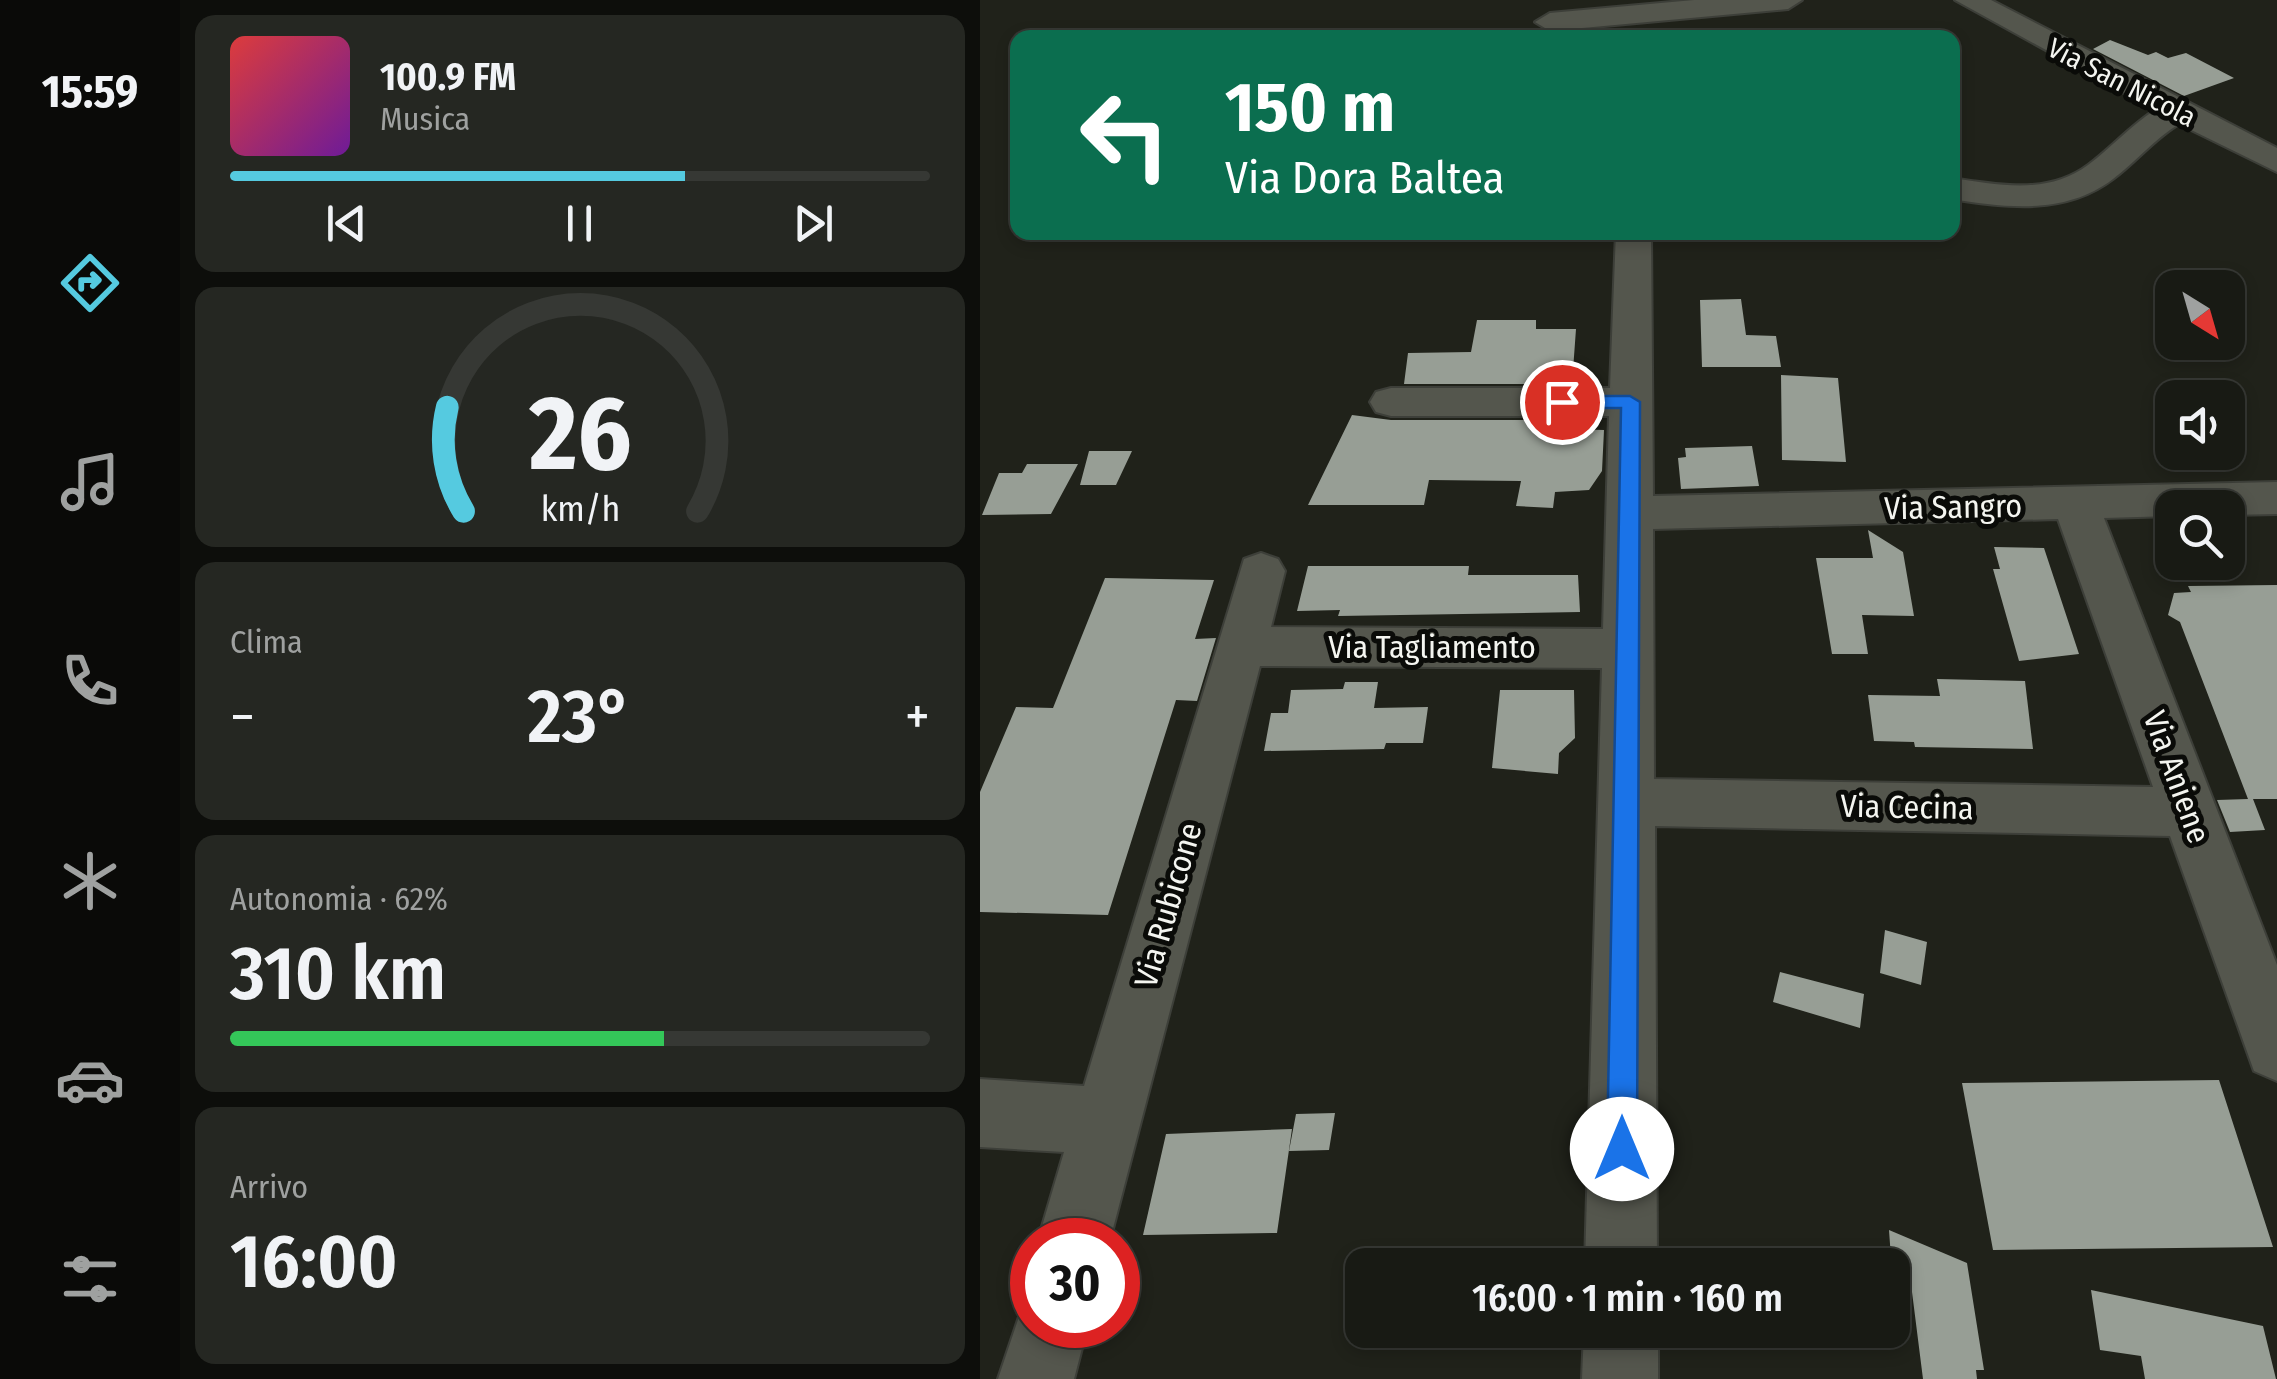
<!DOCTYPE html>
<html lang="it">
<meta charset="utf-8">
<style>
:root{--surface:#181a14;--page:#252722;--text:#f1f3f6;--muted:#9fa1a0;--line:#363834;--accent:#55cae0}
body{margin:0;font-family:"Fira Sans Condensed",sans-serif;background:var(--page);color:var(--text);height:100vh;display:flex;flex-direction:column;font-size:38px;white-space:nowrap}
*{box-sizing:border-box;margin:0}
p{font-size:32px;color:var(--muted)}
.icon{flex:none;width:55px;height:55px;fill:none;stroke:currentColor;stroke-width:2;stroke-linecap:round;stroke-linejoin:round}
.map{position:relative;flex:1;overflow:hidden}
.drawer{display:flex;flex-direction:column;gap:15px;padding:15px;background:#0d0e0b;width:800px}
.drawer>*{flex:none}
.guide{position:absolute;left:30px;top:30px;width:950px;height:210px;border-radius:20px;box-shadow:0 5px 15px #0003,0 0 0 2px var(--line);background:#0b6e4f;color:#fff;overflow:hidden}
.needle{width:65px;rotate:143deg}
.fabs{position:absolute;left:1175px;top:270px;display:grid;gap:20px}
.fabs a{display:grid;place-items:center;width:90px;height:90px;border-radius:20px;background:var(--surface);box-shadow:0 5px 15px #0003,0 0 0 2px var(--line);font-size:50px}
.speed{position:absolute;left:30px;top:1218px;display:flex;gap:20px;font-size:50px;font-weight:700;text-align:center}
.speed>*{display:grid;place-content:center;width:130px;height:130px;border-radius:50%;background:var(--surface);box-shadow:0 5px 15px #0003,0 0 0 2px var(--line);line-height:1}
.speed .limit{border:15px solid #d22;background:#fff;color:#111}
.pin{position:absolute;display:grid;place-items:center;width:85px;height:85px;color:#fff;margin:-42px;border:5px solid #fff;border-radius:50%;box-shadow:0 2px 10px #0007}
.me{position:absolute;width:110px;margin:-55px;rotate:0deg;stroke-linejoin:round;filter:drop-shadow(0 0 8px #0008)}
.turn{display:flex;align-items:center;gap:35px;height:210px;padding:0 50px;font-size:45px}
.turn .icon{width:130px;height:130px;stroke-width:2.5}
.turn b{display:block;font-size:70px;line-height:85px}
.big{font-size:75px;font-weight:600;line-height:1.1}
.drawer .tile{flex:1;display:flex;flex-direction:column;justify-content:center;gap:15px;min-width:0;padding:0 35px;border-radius:20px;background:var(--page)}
.drawer .dial{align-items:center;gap:0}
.dial svg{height:260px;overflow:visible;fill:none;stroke:var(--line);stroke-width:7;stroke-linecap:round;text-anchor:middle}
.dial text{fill:var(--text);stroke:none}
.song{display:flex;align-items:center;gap:30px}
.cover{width:120px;height:120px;border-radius:15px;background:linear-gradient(135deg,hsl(0 70% 55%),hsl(280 70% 35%))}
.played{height:10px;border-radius:5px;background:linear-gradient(90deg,var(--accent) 65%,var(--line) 65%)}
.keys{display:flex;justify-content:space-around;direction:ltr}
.heat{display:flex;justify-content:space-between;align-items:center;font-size:55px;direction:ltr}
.charge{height:15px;border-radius:8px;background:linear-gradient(90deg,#34c759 62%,var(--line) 0)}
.trip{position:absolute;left:365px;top:1248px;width:565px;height:100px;border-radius:20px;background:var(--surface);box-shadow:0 5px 15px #0003,0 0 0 2px var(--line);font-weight:600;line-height:100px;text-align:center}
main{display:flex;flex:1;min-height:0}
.tabs{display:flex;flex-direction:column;width:180px;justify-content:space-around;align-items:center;background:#0a0a08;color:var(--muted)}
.tabs .icon{width:70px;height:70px}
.tabs .selected{color:var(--accent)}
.tabs b{font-size:45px;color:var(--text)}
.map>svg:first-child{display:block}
.building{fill:#979e95}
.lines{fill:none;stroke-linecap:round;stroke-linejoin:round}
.minor-casing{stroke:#3d3f39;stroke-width:4}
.minor{fill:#54564d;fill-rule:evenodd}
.route{fill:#1a73e8;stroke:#114b97;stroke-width:2.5}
.labels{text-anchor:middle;stroke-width:10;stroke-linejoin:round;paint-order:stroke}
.far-street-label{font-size:28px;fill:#f4f5f0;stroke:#0a0b08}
.street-label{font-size:32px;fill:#f4f5f0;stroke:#0a0b08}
</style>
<main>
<nav class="tabs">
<b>15:59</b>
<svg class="icon selected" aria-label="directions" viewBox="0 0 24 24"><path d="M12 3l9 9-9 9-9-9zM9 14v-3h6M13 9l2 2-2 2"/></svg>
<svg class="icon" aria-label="music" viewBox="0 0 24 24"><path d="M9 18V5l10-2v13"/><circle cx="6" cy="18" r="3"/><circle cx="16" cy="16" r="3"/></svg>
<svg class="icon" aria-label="phone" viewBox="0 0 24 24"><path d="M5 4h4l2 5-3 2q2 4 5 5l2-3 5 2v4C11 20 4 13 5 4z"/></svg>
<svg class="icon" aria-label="climate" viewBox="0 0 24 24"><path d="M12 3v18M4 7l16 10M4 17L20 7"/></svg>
<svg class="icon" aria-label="car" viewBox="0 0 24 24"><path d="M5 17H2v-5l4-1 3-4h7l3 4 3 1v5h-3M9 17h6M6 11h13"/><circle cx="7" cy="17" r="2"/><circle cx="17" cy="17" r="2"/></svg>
<svg class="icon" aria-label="filters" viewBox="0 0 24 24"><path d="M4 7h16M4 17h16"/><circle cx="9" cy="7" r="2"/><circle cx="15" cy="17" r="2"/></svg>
</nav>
<section class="drawer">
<div class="tile">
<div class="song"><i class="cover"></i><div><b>100.9 FM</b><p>Musica</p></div></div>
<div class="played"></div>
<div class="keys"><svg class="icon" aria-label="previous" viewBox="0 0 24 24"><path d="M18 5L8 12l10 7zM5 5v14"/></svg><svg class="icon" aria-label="pause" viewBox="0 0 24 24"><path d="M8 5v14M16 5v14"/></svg><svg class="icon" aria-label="next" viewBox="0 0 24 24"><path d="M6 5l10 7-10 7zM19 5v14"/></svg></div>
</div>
<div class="tile dial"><svg viewBox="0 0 100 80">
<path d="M14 69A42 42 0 1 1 86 69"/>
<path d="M14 69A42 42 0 0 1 9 37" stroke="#55cae0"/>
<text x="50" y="56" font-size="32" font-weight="700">26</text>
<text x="50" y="72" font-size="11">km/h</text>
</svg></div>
<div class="tile"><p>Clima</p>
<div class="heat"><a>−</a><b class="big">23°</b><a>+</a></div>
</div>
<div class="tile"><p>Autonomia · 62%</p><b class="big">310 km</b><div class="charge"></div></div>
<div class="tile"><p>Arrivo</p><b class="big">16:00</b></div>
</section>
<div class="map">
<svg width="1297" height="1379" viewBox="0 0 1297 1379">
<rect width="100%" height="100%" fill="#20221a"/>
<path class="building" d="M1130 40 1168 55 1176 52 1188 58 1206 53 1254 78 1204 96 1113 49Z
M761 299 766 335 796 336 801 367H722L720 300Z
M497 320H556V329H596L592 384H424L428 353 491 352Z
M801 375 858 378 866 462 802 460Z
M372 415 411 420H590V429L624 430 622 471 609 490 575 492 573 508 536 506 541 481 449 480 444 505H328Z
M772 446 779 486 701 489 698 458 706 457 705 448Z
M109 451H152L136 485H100Z
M47 464H98L71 514 2 515 19 473H42Z
M888 530 923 552 934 616 882 615 888 654H852L836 558H893Z
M1014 547 1064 548 1099 654 1039 661 1013 569H1020Z
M328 566H489L488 575H598L600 612 358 616 360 610 317 611Z
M125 578 234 580 215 639 236 638 217 701 196 700 128 915 0 912V792L36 707 73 708Z
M1297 585V799H1273L1285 830 1250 832 1237 800 1268 799 1200 622 1188 615 1194 593 1211 592 1208 586Z
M957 679 1045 681 1053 749 935 747 934 742 894 741 888 695 960 696Z
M365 682H398L394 708 448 707 443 743H406L404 749 284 751 291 713H308L311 690 363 689Z
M520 690H594L595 738 579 753 578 774 512 768Z
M905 930 947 942 941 985 900 973Z
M800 972 884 994 880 1028 793 1002Z
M1239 1080 1293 1247 1013 1250 982 1083Z
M355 1113 349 1150 309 1151 316 1114Z
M312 1129 297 1233 163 1235 186 1134Z
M909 1230 987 1263 1004 1370H996L997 1379H943L932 1292 912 1272Z
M1111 1290 1283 1326 1296 1379H1165L1161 1356 1120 1350Z"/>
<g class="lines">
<g class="minor-casing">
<path id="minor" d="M714 0H822L808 9 570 31 555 22 570 13Z
M975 0H1011L1297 148V172L1199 124C1174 139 1156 162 1133 179 1086 215 1027 208 972 199V178C1019 185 1068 195 1108 165 1131 148 1150 126 1175 110Z
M636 232 671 235 673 496 1297 482V514L1248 515V508H1192V516L1124 518 1297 965V1081L1274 1071 1190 836 675 826 677 1265H605L622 668 280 666 130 1240H58L84 1152 0 1147V1079L104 1086 264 559 281 553 298 559 305 571 291 627 623 629 629 416H411L396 412 390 402 396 392 411 388H630ZM1078 519 1173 787 674 779 673 529Z
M52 1295V1325H108L94 1379H18L45 1299Z
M604 1330H678V1379H602Z"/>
</g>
<use href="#minor" class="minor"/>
</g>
<path class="route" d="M650 396 660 402 657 1149 652 1160 642 1164 631 1160 627 1149 641 408H582L573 402 582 396Z"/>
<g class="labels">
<g class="far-street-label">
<text transform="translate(1142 82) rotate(27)" y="10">Via San Nicola</text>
</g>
<g class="street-label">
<text transform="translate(973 507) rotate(-1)" y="11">Via Sangro</text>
<text x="452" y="658">Via Tagliamento</text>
<text transform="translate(1197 777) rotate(70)" y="11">Via Aniene</text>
<text transform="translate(927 807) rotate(1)" y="11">Via Cecina</text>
<text transform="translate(188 905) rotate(-74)" y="11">Via Rubicone</text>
</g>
</g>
</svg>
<div class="fabs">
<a><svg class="needle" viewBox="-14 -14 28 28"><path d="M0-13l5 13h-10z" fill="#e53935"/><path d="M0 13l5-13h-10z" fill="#9fa1a0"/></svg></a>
<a><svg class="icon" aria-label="sound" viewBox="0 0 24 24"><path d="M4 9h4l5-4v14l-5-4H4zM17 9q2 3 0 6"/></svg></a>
<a><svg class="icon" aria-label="search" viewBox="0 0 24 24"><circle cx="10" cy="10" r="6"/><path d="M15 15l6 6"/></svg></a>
</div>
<div class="speed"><div class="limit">30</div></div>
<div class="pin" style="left:582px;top:402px;background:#d93025"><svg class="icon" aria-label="arrive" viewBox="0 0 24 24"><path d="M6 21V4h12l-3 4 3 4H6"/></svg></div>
<svg class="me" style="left:642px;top:1149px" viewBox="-20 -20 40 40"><circle r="19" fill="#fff"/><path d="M0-13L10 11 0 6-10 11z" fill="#1a73e8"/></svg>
<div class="trip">16:00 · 1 min · 160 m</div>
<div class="guide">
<div class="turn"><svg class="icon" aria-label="left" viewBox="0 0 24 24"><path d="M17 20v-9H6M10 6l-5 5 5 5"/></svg><div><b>150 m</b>Via Dora Baltea</div></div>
</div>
</div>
</main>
